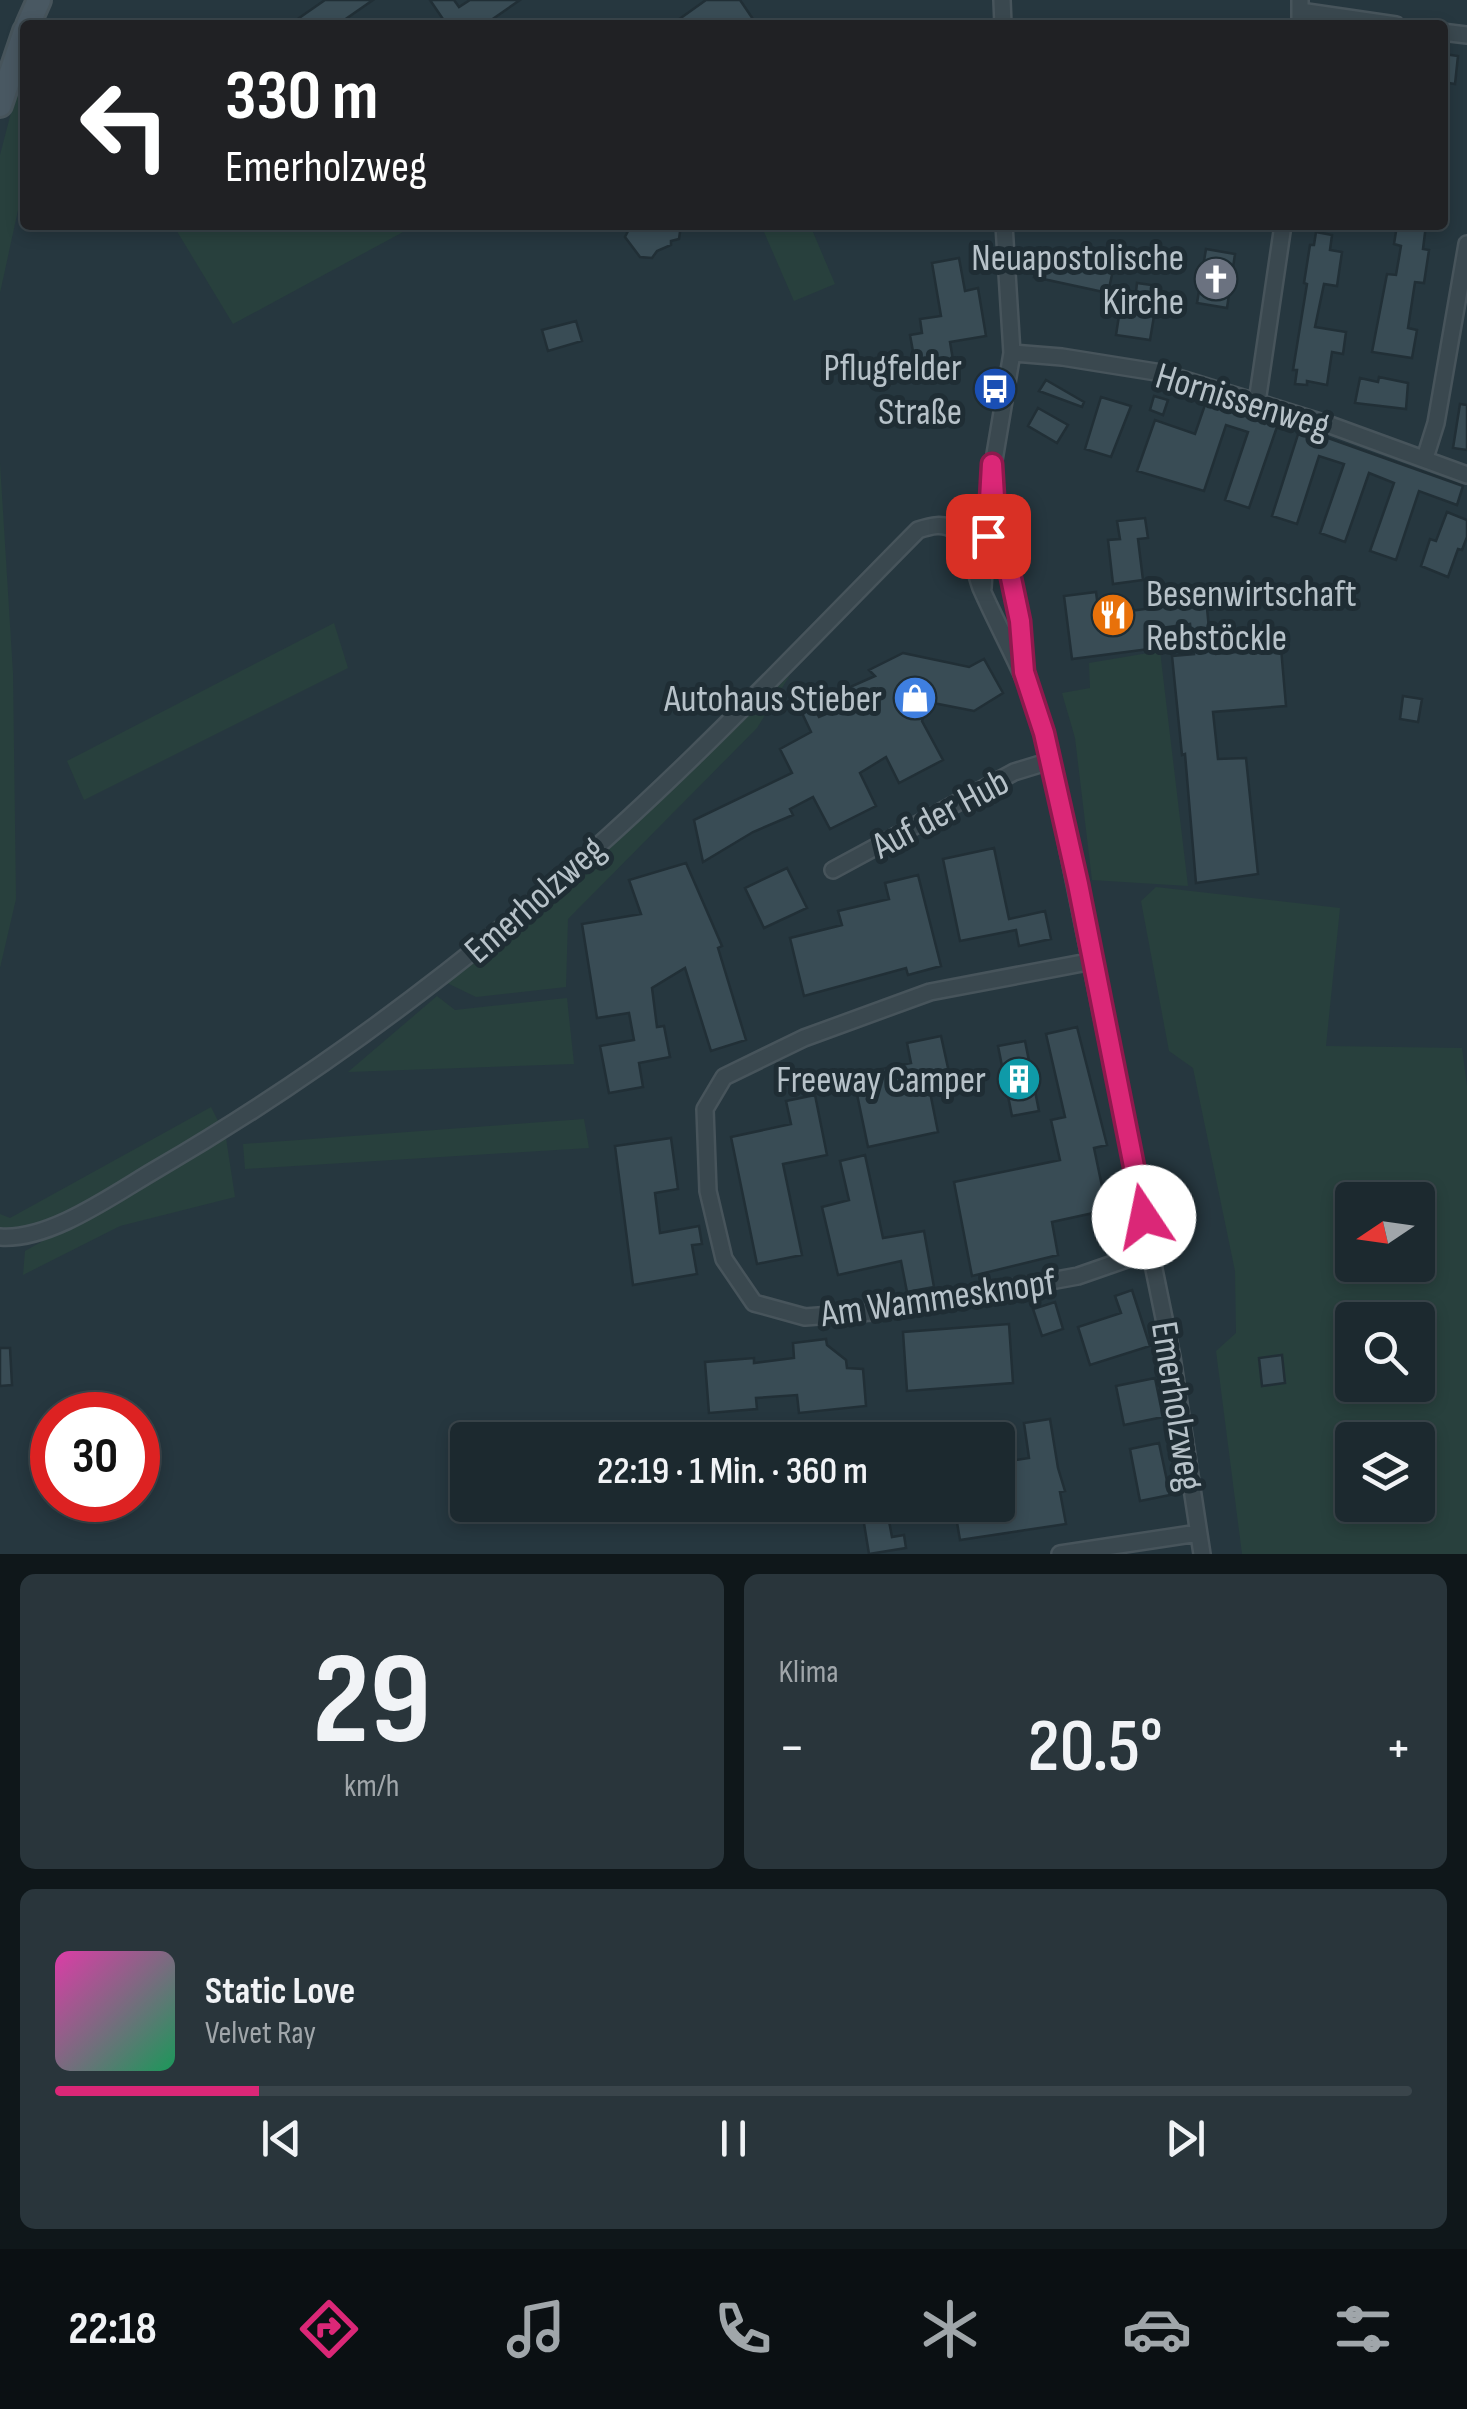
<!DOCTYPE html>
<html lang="de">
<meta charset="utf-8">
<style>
:root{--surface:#1c292f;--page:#29353b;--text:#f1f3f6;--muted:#a0a6aa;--line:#3a454b;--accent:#db2777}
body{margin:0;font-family:"Sofia Sans Condensed",sans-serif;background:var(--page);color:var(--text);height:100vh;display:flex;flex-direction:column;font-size:38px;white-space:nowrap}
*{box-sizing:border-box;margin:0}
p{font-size:32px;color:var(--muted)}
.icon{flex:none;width:55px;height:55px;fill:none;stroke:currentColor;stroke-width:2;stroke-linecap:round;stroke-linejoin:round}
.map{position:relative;height:1554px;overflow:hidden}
.drawer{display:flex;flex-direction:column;gap:20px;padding:20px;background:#0f171a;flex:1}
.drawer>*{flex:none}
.banner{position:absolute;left:20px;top:20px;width:1428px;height:210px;border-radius:10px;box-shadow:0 5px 15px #0003,0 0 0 2px var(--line);background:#202124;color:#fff;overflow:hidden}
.needle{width:65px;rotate:257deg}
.controls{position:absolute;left:1335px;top:1182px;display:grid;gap:20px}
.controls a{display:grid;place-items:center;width:100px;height:100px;border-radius:10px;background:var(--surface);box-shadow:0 5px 15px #0003,0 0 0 2px var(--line);font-size:50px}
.speed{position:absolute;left:30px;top:1392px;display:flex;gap:20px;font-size:50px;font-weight:700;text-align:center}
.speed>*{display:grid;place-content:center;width:130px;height:130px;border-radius:50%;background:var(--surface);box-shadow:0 5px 15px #0003,0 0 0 2px var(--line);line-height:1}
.speed .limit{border:15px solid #d22;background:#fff;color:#111}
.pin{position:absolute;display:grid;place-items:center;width:85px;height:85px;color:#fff;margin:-42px;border-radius:20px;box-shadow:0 5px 15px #0006}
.me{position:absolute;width:110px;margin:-55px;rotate:349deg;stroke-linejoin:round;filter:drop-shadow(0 0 8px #0008)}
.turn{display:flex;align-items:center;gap:35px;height:210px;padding:0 40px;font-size:45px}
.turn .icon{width:130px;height:130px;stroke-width:2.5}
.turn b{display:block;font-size:70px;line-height:85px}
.big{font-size:75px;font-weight:600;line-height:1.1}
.drawer .tile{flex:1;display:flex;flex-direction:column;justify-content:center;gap:15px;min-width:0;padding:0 35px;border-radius:15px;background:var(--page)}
.drawer .dial{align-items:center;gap:0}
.dial b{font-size:130px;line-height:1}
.song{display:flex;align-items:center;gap:30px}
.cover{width:120px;height:120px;border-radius:15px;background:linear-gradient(135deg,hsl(320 70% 55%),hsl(150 70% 35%))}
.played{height:10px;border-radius:5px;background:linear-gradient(90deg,var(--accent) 15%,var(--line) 15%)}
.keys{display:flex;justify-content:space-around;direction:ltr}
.heat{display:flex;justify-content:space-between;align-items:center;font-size:55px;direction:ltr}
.drawer .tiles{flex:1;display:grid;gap:20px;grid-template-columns:1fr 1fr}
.tile:last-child{grid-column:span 2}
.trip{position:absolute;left:450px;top:1422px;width:565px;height:100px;border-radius:10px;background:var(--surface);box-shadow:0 5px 15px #0003,0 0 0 2px var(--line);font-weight:600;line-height:100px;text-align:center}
.menu{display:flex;height:160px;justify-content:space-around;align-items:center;background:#0b1013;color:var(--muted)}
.menu .icon{width:70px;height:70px}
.menu .current{color:var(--accent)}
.menu b{font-size:45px;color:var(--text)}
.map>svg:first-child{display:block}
.green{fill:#28403d;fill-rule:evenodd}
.building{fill:#394c55;stroke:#212f36;stroke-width:2.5}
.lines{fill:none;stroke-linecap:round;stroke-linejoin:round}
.street-casing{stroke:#47545b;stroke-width:20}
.secondary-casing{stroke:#47545b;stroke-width:28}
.street{stroke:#3a484f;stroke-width:15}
.secondary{stroke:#495862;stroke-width:22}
.route-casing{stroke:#8e194d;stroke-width:25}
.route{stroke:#db2777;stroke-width:18}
.labels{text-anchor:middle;stroke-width:10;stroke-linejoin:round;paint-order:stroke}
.poi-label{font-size:38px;fill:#b7c2c9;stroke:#1f2d34;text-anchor:end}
.street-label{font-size:38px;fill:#b7c2c9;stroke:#1f2d34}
</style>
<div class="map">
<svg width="1467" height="1554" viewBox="0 0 1467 1554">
<rect width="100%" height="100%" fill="#26373f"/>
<path class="green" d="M20 78 25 79V178L0 293V155Z
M179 225H416L233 324 175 228Z
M780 225H810L835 284 794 301 764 232Z
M0 463 13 673 16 899 0 968Z
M334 623 348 668 84 800 67 761Z
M1160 651 1188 886 1092 880 1075 738 1062 693 1090 688 1089 663Z
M790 675 757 728 568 919 566 987 476 997 445 982 562 891Z
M1156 887 1340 908 1326 1046 1462 1048 1467 1086V1554H1242L1216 1351 1236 1333 1235 1271 1193 1068 1169 1051 1141 901ZM1352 1200H1418V1265H1352ZM1352 1320H1418V1385H1352ZM1352 1440H1418V1505H1352Z
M437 996 455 1010 567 998 574 1064 348 1072Z
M211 1107 220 1125 56 1217 17 1231 0 1228V1214L10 1218Z
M584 1119 589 1148 245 1169 243 1144Z
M226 1138 235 1197 120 1226 23 1275 25 1251Z"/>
<path class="building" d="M325 0H373L337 25H289Z
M430 0H454L459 7 470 0H520L484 25H447Z
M706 0H740L757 25H671Z
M1444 54 1458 56 1455 84 1442 82Z
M631 225H681L679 239 671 241V245L657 251 652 258 640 257 625 237Z
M1397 225H1426L1423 249 1429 250 1424 283 1415 282 1408 328 1417 330 1412 358 1372 352 1387 274 1396 275 1401 246 1394 244Z
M1316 232 1332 235 1330 250 1342 252 1337 286 1324 284 1315 327 1346 332 1343 354 1332 352 1327 385 1307 381V385L1295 384 1297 370H1293L1307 284 1304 283 1310 245H1314Z
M1206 249 1235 254 1227 308 1197 303Z
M1039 254 1113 270 1108 293 1034 277Z
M959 258 965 291 978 288 986 336 950 342 955 372 918 379 910 335 922 333 920 319 941 316 932 263Z
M1137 283 1159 286 1150 340 1116 335 1123 290 1136 292Z
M576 321 582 341 548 351 542 330Z
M1379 377 1408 383 1406 409 1355 403 1360 378 1378 382Z
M1046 380 1084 402 1082 407 1039 391Z
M1154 396 1168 400 1163 415 1150 410Z
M1101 397 1131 406 1111 457 1085 449Z
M1207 399 1279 421 1249 508 1225 500 1248 432 1226 425 1204 491 1137 471 1155 420 1195 434Z
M1460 404 1467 405V450L1453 448Z
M1038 408 1068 425 1057 443 1028 426Z
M1300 428 1463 486 1457 505 1419 491 1396 560 1370 551 1394 483 1369 473 1345 542 1320 533 1344 464 1319 456 1297 524 1272 516Z
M1447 512 1467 520V537L1462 550 1458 549 1448 577 1421 566 1430 539 1436 541Z
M1145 518 1148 538 1138 539 1143 580 1113 584 1108 540 1120 539 1117 521Z
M1096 592 1099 615 1168 606 1167 597 1181 596 1182 600 1206 598 1210 639H1214L1216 654 1281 648 1286 706 1213 712 1218 759 1246 758 1258 874 1196 883 1185 754 1182 755 1172 656 1194 654 1190 624 1154 629 1157 648 1072 659 1064 596Z
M903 653 969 667 984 659 1003 693 974 711 928 702 922 721 943 760 899 783 886 757 860 773 876 806 830 829 813 797 790 809 793 815 753 832 703 862 694 820 792 773 780 749 811 732 802 713 811 703 819 717 857 701 850 687 875 676 869 670Z
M1403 696 1422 699 1418 722 1400 719Z
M994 848 1009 919 1045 911 1051 939 1019 946 1016 930 960 941 943 859Z
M686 863 722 946 718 948 746 1040 711 1051 685 968 652 988 657 1027 664 1026 670 1057 639 1063 643 1087 609 1093 600 1046 634 1040 629 1013 597 1018 582 924 641 914 629 880Z
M787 868 807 908 764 928 745 888Z
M918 875 941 966 908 975 906 968 804 996 790 938 842 925 838 911 889 899 885 883Z
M1077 1027 1107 1145 1094 1148 1107 1210 1052 1222 1058 1255 972 1276 954 1182 1060 1160 1051 1120 1065 1117 1046 1034Z
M941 1036 950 1077 928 1082 938 1132 868 1147 853 1075 911 1063 907 1043Z
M1025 1041 1039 1111 1012 1116 998 1046Z
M815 1095 827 1155 783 1164 802 1255 757 1264 731 1137 791 1124 786 1101Z
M671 1138 678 1189 655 1193 660 1233 699 1226 702 1244 692 1245 697 1274 633 1285 615 1146Z
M865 1155 883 1238 924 1231 934 1287 907 1292 901 1261 838 1275 822 1207 849 1200 840 1161Z
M1132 1290 1150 1346 1090 1365 1078 1327 1121 1313 1115 1296Z
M1055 1302 1063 1329 1042 1336 1033 1309Z
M1009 1324 1013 1383 907 1391 903 1332Z
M826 1339 827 1345 846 1360 847 1368 863 1369 866 1406 799 1413 797 1395 756 1398 757 1409 709 1413 705 1362 754 1358V1363L794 1358 793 1343Z
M0 1348H10L12 1385 0 1386Z
M1282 1355 1285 1383 1262 1386 1259 1358Z
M1155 1378 1163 1417 1124 1425 1116 1386Z
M1050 1419 1058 1468 1065 1491 1060 1492 1066 1524 960 1540 954 1505H998V1463L1029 1458 1024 1423Z
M1159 1443 1170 1495 1140 1501 1130 1449Z
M861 1505H886L892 1537 904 1535 906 1548 869 1554Z"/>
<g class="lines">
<g class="street-casing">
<path id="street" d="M1002 0 1003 25
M1300 0V25
M1300 11 1396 25
M1442 32 1467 35
M1012 353 1062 357 1162 373 1330 425 1467 475
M1257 402 1283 225
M1425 458 1436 423 1467 244
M996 504 1020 621 1023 663
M983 588 989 490 1012 353 1004 225
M833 870 1014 772 1050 761
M1093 961 930 992 804 1038 724 1077 705 1109 708 1191 724 1259 754 1303 805 1317 886 1311 1078 1276 1150 1251
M0 1237C50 1241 114 1194 157 1169 295 1089 422 996 544 893 677 781 796 653 918 530 930 526 944 522 955 531 970 541 975 572 981 588 1003 638 1029 680 1044 733L1172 1357 1202 1554
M1060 1554 1198 1533"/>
</g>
<g class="secondary-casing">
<path id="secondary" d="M28 25 39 0
M0 105 25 31"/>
</g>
<use href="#street" class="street"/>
<use href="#secondary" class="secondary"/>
</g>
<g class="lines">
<g class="route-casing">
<path id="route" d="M988 536 992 464 994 497 1020 621 1024 672 1044 733 1078 884 1144 1217"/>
</g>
<use href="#route" class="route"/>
</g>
<defs>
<g id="church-disc" transform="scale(2.25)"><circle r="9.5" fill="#6b7280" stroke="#1f2d34"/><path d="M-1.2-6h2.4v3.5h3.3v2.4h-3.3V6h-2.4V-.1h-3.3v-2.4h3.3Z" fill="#fff"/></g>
<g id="bus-disc" transform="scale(2.25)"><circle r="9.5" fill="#1a4fb4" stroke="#1f2d34"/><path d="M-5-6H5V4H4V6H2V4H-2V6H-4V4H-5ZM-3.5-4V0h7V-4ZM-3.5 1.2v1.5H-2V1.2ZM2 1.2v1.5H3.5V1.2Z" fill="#fff"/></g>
<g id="restaurant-disc" transform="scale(2.25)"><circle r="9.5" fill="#e8710a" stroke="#1f2d34"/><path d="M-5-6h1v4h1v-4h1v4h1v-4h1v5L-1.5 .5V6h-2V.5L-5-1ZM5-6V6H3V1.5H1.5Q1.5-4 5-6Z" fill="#fff"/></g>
<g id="shop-disc" transform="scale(2.25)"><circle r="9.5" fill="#3f7fe0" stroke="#1f2d34"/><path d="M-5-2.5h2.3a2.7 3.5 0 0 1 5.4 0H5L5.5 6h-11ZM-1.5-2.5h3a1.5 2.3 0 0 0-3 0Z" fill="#fff"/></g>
<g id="building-disc" transform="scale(2.25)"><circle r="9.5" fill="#0f9aa8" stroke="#1f2d34"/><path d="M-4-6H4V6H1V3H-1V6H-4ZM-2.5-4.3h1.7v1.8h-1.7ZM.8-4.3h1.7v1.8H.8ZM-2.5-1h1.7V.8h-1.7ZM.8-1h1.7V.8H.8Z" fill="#fff"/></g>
</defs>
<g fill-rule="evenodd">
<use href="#church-disc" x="1216" y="279"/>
<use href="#bus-disc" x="995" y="389"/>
<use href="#restaurant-disc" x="1113" y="615"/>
<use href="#shop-disc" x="915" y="698"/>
<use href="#building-disc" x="1019" y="1079"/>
</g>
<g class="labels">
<g class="poi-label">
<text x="1184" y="270">Neuapostolische<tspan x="1184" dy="44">Kirche</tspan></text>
<text x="962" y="380">Pflugfelder<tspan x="962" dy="44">Straße</tspan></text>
<text x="1146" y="606" text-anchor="start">Besenwirtschaft<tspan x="1146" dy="44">Rebstöckle</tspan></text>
<text x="882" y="711">Autohaus Stieber</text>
<text x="986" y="1092">Freeway Camper</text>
</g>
<g class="street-label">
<text transform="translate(1243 400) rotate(17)" y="13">Hornissenweg</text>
<text transform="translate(940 813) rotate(-28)" y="13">Auf der Hub</text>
<text transform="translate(534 899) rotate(-41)" y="13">Emerholzweg</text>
<text transform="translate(938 1297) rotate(-8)" y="13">Am Wammesknopf</text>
<text transform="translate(1178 1406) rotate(81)" y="13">Emerholzweg</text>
</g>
</g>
</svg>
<div class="controls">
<a><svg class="needle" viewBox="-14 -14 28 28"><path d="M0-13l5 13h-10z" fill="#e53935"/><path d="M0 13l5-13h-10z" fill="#a0a6aa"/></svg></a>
<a><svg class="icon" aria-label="search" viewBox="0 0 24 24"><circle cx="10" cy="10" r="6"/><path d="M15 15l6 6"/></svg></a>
<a><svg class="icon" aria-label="layers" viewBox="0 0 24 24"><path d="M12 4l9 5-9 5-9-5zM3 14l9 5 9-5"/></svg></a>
</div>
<div class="speed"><div class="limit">30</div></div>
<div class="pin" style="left:988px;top:536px;background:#d93025"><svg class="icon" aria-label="arrive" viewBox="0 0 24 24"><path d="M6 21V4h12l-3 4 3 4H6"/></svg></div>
<svg class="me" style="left:1144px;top:1217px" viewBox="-20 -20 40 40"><circle r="19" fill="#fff"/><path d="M0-13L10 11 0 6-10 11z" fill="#db2777"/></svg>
<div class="trip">22:19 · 1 Min. · 360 m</div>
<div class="banner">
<div class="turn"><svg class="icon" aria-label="left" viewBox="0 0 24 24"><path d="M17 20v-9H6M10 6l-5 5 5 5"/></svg><div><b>330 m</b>Emerholzweg</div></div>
</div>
</div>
<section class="drawer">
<div class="tiles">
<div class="tile dial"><b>29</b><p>km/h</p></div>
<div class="tile"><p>Klima</p>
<div class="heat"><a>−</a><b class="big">20.5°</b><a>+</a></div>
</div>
<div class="tile">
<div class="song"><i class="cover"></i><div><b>Static Love</b><p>Velvet Ray</p></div></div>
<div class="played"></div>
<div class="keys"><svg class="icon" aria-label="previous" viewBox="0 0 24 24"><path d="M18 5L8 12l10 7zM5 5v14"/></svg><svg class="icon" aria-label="pause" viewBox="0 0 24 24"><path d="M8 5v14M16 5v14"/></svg><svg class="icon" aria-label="next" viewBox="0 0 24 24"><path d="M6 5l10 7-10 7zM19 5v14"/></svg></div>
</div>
</div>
</section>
<nav class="menu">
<b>22:18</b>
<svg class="icon current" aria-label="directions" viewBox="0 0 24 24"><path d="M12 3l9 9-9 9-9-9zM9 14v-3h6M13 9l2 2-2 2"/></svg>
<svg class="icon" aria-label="music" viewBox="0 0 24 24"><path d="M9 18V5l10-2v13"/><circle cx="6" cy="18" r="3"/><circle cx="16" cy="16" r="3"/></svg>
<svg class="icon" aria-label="phone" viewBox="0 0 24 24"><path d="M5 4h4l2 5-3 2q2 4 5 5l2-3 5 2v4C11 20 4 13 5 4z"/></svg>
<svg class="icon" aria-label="climate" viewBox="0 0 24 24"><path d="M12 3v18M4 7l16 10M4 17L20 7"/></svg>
<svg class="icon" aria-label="car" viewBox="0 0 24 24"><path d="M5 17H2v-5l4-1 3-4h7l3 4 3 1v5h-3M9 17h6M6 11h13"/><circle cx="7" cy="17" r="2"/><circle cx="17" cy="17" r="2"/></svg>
<svg class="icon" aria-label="filters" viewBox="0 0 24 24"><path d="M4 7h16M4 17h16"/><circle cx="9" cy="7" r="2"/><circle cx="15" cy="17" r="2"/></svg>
</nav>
